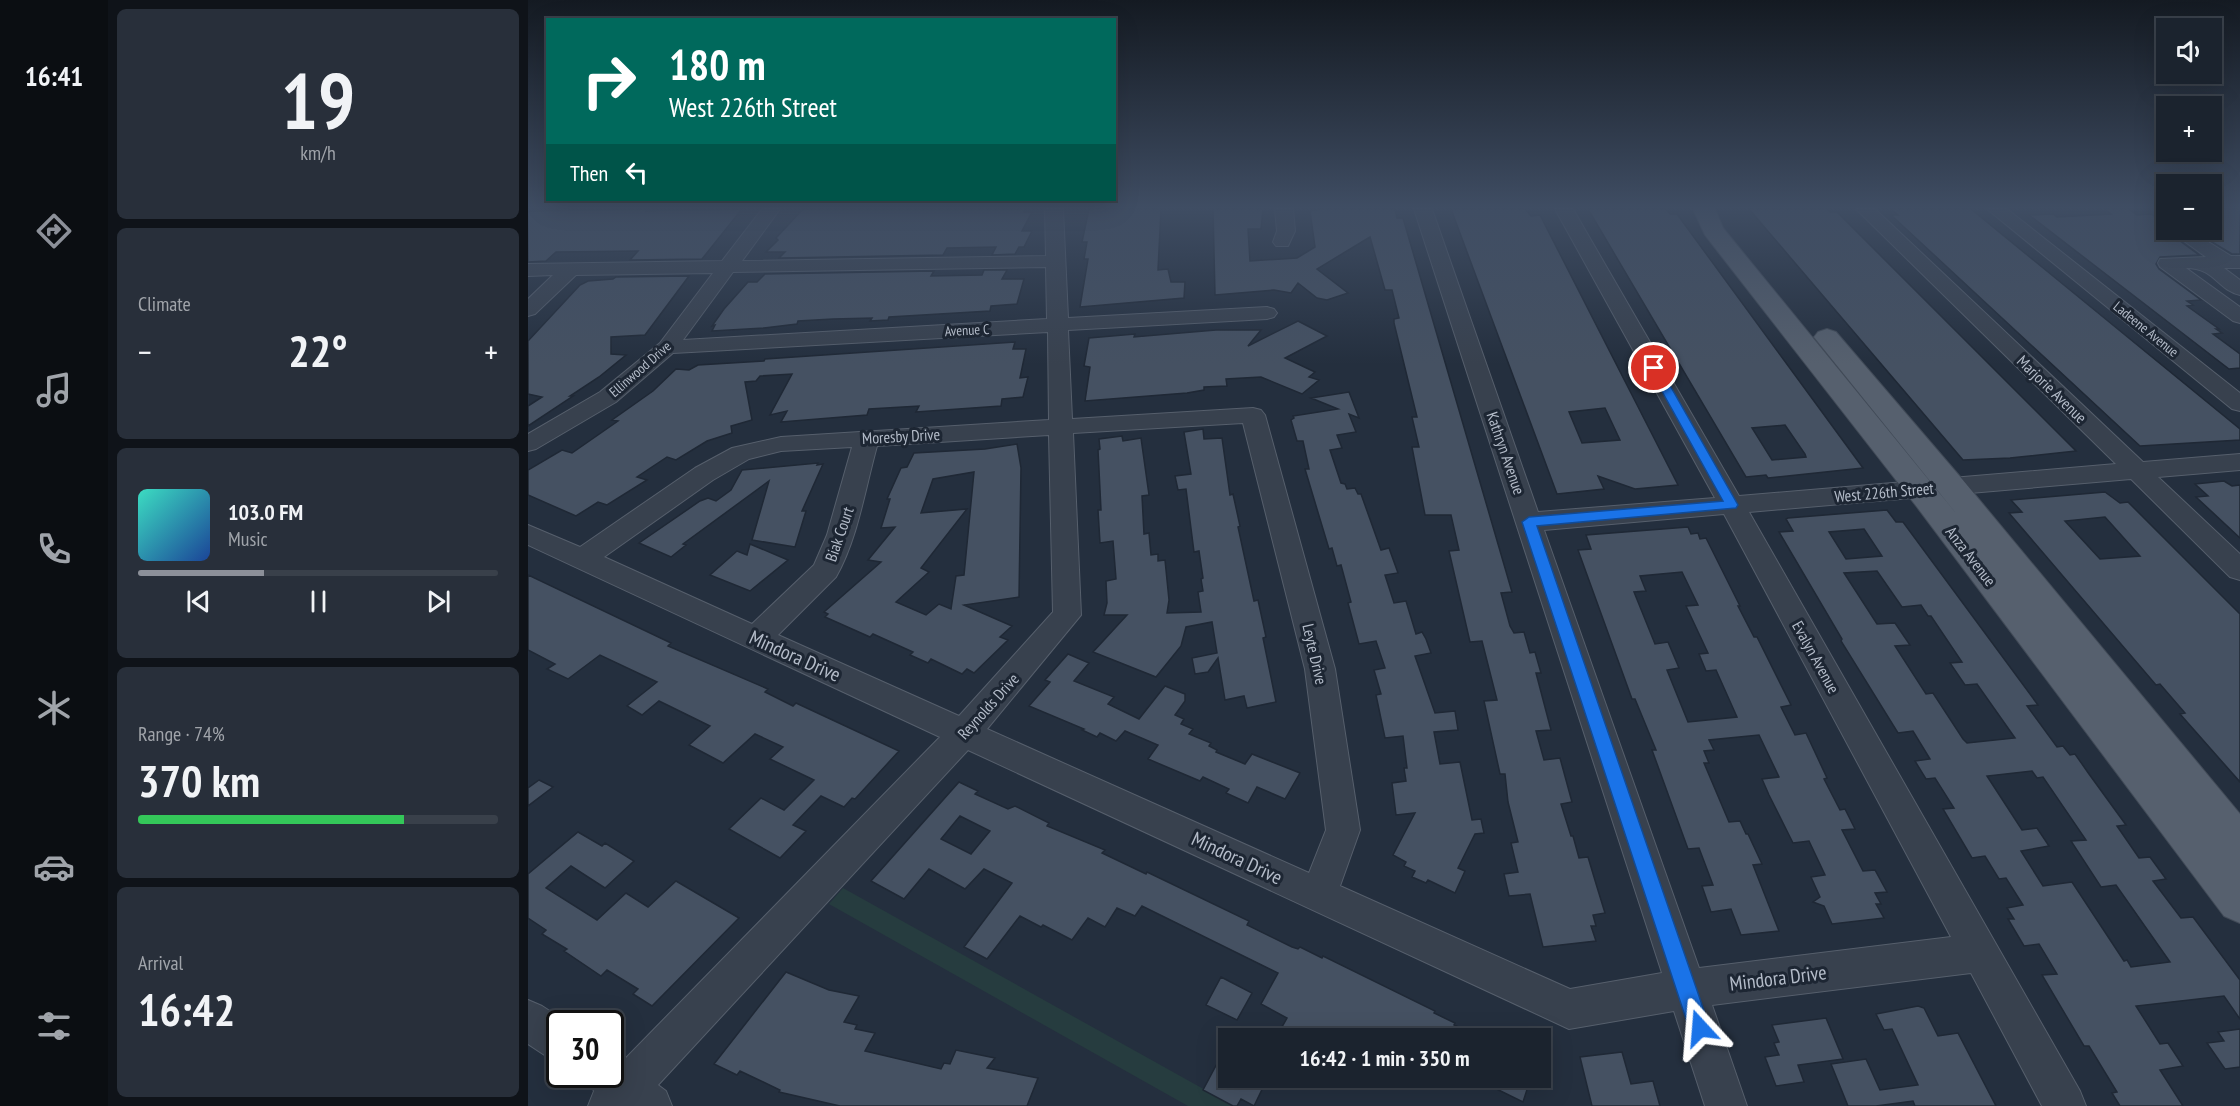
<!DOCTYPE html>
<meta charset="utf-8">
<style>
:root{--surface:#1b232e;--page:#282f3a;--text:#f1f3f6;--muted:#a0a4aa;--line:#39404a;--accent:#8c9099}
body{margin:0;font-family:"PT Sans Narrow",sans-serif;background:var(--page);color:var(--text);height:100vh;display:flex;flex-direction:column;font-size:22px;white-space:nowrap}
*{box-sizing:border-box;margin:0}
p{font-size:20px;color:var(--muted)}
.icon{flex:none;width:33px;height:33px;fill:none;stroke:currentColor;stroke-width:2;stroke-linecap:round;stroke-linejoin:round}
.map{position:relative;flex:1;overflow:hidden}
.drawer{display:flex;flex-direction:column;gap:9px;padding:9px;background:#0f1319;width:420px}
.drawer>*{flex:none}
.guide{position:absolute;left:18px;top:18px;width:570px;height:183px;border-radius:0px;box-shadow:0 6px 24px #0002,0 0 0 2px var(--line);background:#00695c;color:#fff;overflow:hidden}
.fabs{position:absolute;left:1628px;top:18px;display:grid;gap:12px}
.fabs a{display:grid;place-items:center;width:66px;height:66px;border-radius:0px;background:var(--surface);box-shadow:0 6px 24px #0002,0 0 0 2px var(--line);font-size:30px}
.speed{position:absolute;left:18px;top:1010px;display:flex;gap:12px;font-size:30px;font-weight:700;text-align:center}
.speed>*{display:grid;place-content:center;width:78px;height:78px;border-radius:50%;background:var(--surface);box-shadow:0 6px 24px #0002,0 0 0 2px var(--line);line-height:1}
.speed .limit{border:3px solid #111;border-radius:9px;background:#fff;color:#111}
.pin{position:absolute;display:grid;place-items:center;width:51px;height:51px;color:#fff;margin:-26px;border:3px solid #fff;border-radius:50%;box-shadow:0 2px 6px #0007}
.me{position:absolute;width:66px;margin:-33px;rotate:341deg;stroke-linejoin:round;filter:drop-shadow(0 0 4px #0008)}
.turn{display:flex;align-items:center;gap:21px;height:126px;padding:0 24px;font-size:27px}
.turn .icon{width:78px;height:78px;stroke-width:2.5}
.turn b{display:block;font-size:42px;line-height:51px}
.then{display:flex;align-items:center;height:57px;padding:0 24px;background:#0003;gap:12px;font-size:22px}
.big{font-size:45px;font-weight:700;line-height:1.1}
.drawer .card{flex:1;display:flex;flex-direction:column;justify-content:center;gap:9px;min-width:0;padding:0 21px;border-radius:9px;background:var(--page)}
.drawer .dial{align-items:center;gap:0}
.dial b{font-size:78px;line-height:1}
.song{display:flex;align-items:center;gap:18px}
.cover{width:72px;height:72px;border-radius:9px;background:linear-gradient(135deg,hsl(170 70% 55%),hsl(220 70% 35%))}
.played{height:6px;border-radius:3px;background:linear-gradient(90deg,var(--accent) 35%,var(--line) 35%)}
.keys{display:flex;justify-content:space-around;direction:ltr}
.heat{display:flex;justify-content:space-between;align-items:center;font-size:33px;direction:ltr}
.charge{height:9px;border-radius:4px;background:linear-gradient(90deg,#34c759 74%,var(--line) 0)}
.trip{position:absolute;left:690px;top:1028px;width:333px;height:60px;border-radius:0px;background:var(--surface);box-shadow:0 6px 24px #0002,0 0 0 2px var(--line);font-weight:700;line-height:60px;text-align:center}
main{display:flex;flex:1;min-height:0}
.tabs{display:flex;flex-direction:column;width:108px;justify-content:space-around;align-items:center;background:#0b0e12;color:var(--muted)}
.tabs .icon{width:42px;height:42px}
.tabs .active{color:var(--accent)}
.tabs b{font-size:27px;color:var(--text)}
.map>svg:first-child{display:block}
.green{fill:#263c3f}
.building{fill:#455162;stroke:#1f2835;stroke-width:1.5;fill-rule:evenodd}
.lines{fill:none;stroke-linecap:round;stroke-linejoin:round}
.minor-casing{stroke:#565f6c;stroke-width:2}
.major-casing{stroke:#414a57;stroke-width:2}
.minor{fill:#38414e;fill-rule:evenodd}
.major{fill:#56606e;fill-rule:evenodd}
.route{fill:#1a73e8;stroke:#114b97;stroke-width:1.5}
.labels{text-anchor:middle;stroke-width:6;stroke-linejoin:round;paint-order:stroke}
.far-street-label{font-size:14px;fill:#b4bcc9;stroke:#1d2633}
.street-label{font-size:16px;fill:#b4bcc9;stroke:#1d2633}
.near-street-label{font-size:20px;fill:#b4bcc9;stroke:#1d2633}
</style>
<main>
<nav class="tabs">
<b>16:41</b>
<svg class="icon active" aria-label="directions" viewBox="0 0 24 24"><path d="M12 3l9 9-9 9-9-9zM9 14v-3h6M13 9l2 2-2 2"/></svg>
<svg class="icon" aria-label="music" viewBox="0 0 24 24"><path d="M9 18V5l10-2v13"/><circle cx="6" cy="18" r="3"/><circle cx="16" cy="16" r="3"/></svg>
<svg class="icon" aria-label="phone" viewBox="0 0 24 24"><path d="M5 4h4l2 5-3 2q2 4 5 5l2-3 5 2v4C11 20 4 13 5 4z"/></svg>
<svg class="icon" aria-label="climate" viewBox="0 0 24 24"><path d="M12 3v18M4 7l16 10M4 17L20 7"/></svg>
<svg class="icon" aria-label="car" viewBox="0 0 24 24"><path d="M5 17H2v-5l4-1 3-4h7l3 4 3 1v5h-3M9 17h6M6 11h13"/><circle cx="7" cy="17" r="2"/><circle cx="17" cy="17" r="2"/></svg>
<svg class="icon" aria-label="filters" viewBox="0 0 24 24"><path d="M4 7h16M4 17h16"/><circle cx="9" cy="7" r="2"/><circle cx="15" cy="17" r="2"/></svg>
</nav>
<section class="drawer">
<div class="card dial"><b>19</b><p>km/h</p></div>
<div class="card"><p>Climate</p>
<div class="heat"><a>−</a><b class="big">22°</b><a>+</a></div>
</div>
<div class="card">
<div class="song"><i class="cover"></i><div><b>103.0 FM</b><p>Music</p></div></div>
<div class="played"></div>
<div class="keys"><svg class="icon" aria-label="previous" viewBox="0 0 24 24"><path d="M18 5L8 12l10 7zM5 5v14"/></svg><svg class="icon" aria-label="pause" viewBox="0 0 24 24"><path d="M8 5v14M16 5v14"/></svg><svg class="icon" aria-label="next" viewBox="0 0 24 24"><path d="M6 5l10 7-10 7zM19 5v14"/></svg></div>
</div>
<div class="card"><p>Range · 74%</p><b class="big">370 km</b><div class="charge"></div></div>
<div class="card"><p>Arrival</p><b class="big">16:42</b></div>
</section>
<div class="map">
<svg width="1712" height="1106" viewBox="0 0 1712 1106">
<rect width="100%" height="100%" fill="#242f3e"/>
<path class="green" d="M315 888 706 1106H660L301 904Z"/>
<path class="building" d="M120 209 118 211 214 209 174 259 102 260 110 251 28 252 18 261 0 262V211Z
M275 209H498L496 212H504L494 231H504L496 247H491L487 254 464 255 468 247 419 248 415 255 251 258 257 252H238L250 240 248 238Z
M561 209H633L630 270 640 269 643 282H657L656 298 552 307 560 259H556L559 242H554Z
M685 209H735L733 229H720L722 261 769 258 787 247 782 211 793 209H867L869 218H875L984 592 973 593 982 626 986 633 996 632 1002 653 1007 652 1013 673H1008L1023 730 1008 731 1016 760 1032 758 1044 802 1033 804 1043 836H1045L1051 858 1060 857 1069 887 1077 913 1065 915 1068 926H1063L1068 941 1015 947 1002 894 981 896 976 874 990 872 983 843 990 842 980 802 977 774H972L956 701 969 700 954 641 942 642 921 551 931 550 923 515H897L884 447H891L884 417H889L866 323V319L871 318 864 290H857L842 237 789 269 820 293 799 300 789 298 770 283 763 293 746 290 687 295Z
M923 209H997L1003 216 1012 215 1150 485 1107 489 1070 476 1076 489 1029 494ZM1077 408 1092 440 1054 443 1041 412Z
M1060 209H1138L1142 214H1149L1335 468 1240 478 1238 475 1218 477ZM1257 425 1277 454 1278 457 1244 460 1224 428Z
M1221 209H1299L1302 212H1309L1548 451 1482 458 1435 460Z
M1363 209H1443L1712 429V440L1612 446 1363 215H1370Z
M1577 209H1601L1609 215 1623 214 1638 224 1640 232 1671 255 1632 257 1628 264 1631 269 1673 300 1659 301 1665 305 1659 306 1691 329H1688L1694 333 1685 334 1712 354V368L1701 369 1501 215 1525 214 1529 217 1583 214Z
M1690 209H1712V254H1704L1664 230H1683V223L1689 222 1694 216Z
M456 270H479L474 279H496L489 304 463 306 462 311 361 317 360 320 342 321 344 318 305 319 270 321 269 324 236 328 184 331 187 325 184 326 196 309 220 282H229L237 274 406 271 403 276 454 275Z
M161 276 117 335 83 337V354L98 355 71 377 42 396H45L0 426V406L14 397 0 394V341L52 285 60 281 85 279 88 277Z
M770 321 799 336 757 358 787 372 781 377 791 380 774 394 733 377 698 379 699 386 676 387V390L659 393 557 401 562 367 556 366 561 338 607 334 606 337 688 330H733L720 346Z
M487 342 485 349H498L492 378 500 377 495 397 474 399 473 406 388 412 391 406 341 409 339 415 253 422 259 411 242 415 264 374 232 376 228 381 217 382 224 420 203 426 204 433 179 441 148 460 139 457 109 477 119 480 79 505 70 502 48 516 0 495V470L34 450 44 453 90 421 84 420 125 391 148 369 161 370 170 365 236 361 237 359Z
M821 392 831 418 821 414 828 432 809 435 814 448 802 450 813 483 817 484 819 489 827 488 830 494H833L853 550 861 548 870 573 857 575 866 603 878 601 888 634 894 632 898 639 903 653 887 656 907 713 927 711 930 730 906 732 912 764 932 762 944 820 953 819 956 833 947 834 930 868 937 871 927 893 900 880 898 883 884 877 887 871 876 866 878 862 865 855 887 813 868 815 864 783 878 781 876 768H879L875 736 857 738 848 695 853 694 846 670 857 668 848 641 831 644 820 603 823 602 813 565 809 566 804 548 801 549 777 469H781L775 441H769L763 420 766 418 765 416 810 409 783 398Z
M675 429 676 439 694 438 702 495 705 494 712 526 710 527 726 601 730 600 738 637 735 638 748 702 719 708 716 696 697 700 690 658 680 672 667 674 664 658 689 653 684 622 658 627 653 646 628 677 565 652 599 615H576L579 603 578 581 588 579 585 541 572 543 570 510H573L570 450 572 449 571 439 594 436 595 441 613 438 621 495 614 496 616 534 621 533 623 555 630 554V561L637 560 641 600 639 613 673 612 670 592 675 591 673 579 675 578 671 551 666 552 658 489 650 490 647 476 663 474 656 432Z
M489 444 493 468 491 597 436 605 484 626 472 637 480 640 446 673 439 669 434 674 403 659 400 663 382 655 385 652 345 634 342 637 297 617 300 614 296 612 353 562 340 560 367 527 353 528 362 499H359L373 468 379 467 386 453 457 449ZM446 472 436 575 428 576 423 609 411 604 398 615 368 602 401 572 393 568 439 509 393 513 405 479Z
M290 463 289 465 295 464 274 511H278L267 547 224 540 241 481 155 544 158 545 143 557 111 543 172 501 180 498 188 501 203 490 214 470Z
M1696 481 1704 486 1712 485V538L1668 497 1680 496 1667 484Z
M1577 492 1592 503 1600 502 1712 614V782L1652 714 1657 713 1632 684 1628 685 1481 513 1494 512 1483 500ZM1577 517 1612 556 1572 559 1537 521Z
M1359 510 1368 522H1375L1510 705 1499 706 1529 747 1535 746 1542 755 1547 754 1561 774 1598 825 1589 826 1611 858 1622 857 1638 879 1625 881 1653 918 1665 917 1712 980V1019L1696 996 1608 1006 1632 1044 1640 1043 1655 1066 1632 1070 1655 1106H1592L1584 1093 1589 1092 1561 1046H1556L1514 975 1529 974 1511 944 1496 946 1480 919H1486L1479 908 1495 905 1478 878 1471 879 1457 856 1444 858 1415 809 1426 808 1407 778 1398 779 1387 761 1402 759 1385 731 1370 733 1313 641 1314 639 1251 532 1265 531 1258 519 1260 518ZM1336 529 1354 556 1318 559 1301 532ZM1349 571 1374 607 1393 605 1400 616H1403L1434 662 1422 663 1437 685 1449 684 1487 738 1439 743 1435 739 1405 693 1398 694 1367 646 1382 645 1367 623 1349 624 1316 573ZM1504 771 1509 778 1515 777 1558 840 1543 841 1573 887 1588 885 1642 962 1603 967 1599 960 1596 961 1544 882 1515 886 1493 851 1521 846 1509 828 1494 830 1459 776Z
M1160 527 1163 534 1170 533 1172 539 1178 538 1212 606H1210L1226 637H1229L1263 705 1253 707 1267 735 1278 733 1299 778 1296 779 1312 810 1317 809 1327 829 1314 830 1335 871 1347 870 1359 892 1347 893 1353 904H1348L1356 918 1304 924 1296 906 1285 902 1292 897 1283 877 1297 875 1281 841 1265 843 1241 795 1234 779 1251 777 1231 735 1181 740 1186 750 1176 751 1181 763H1176L1201 822 1212 821 1218 834H1220L1234 864 1225 865 1251 931 1213 935 1203 909 1183 912 1174 886 1185 885 1171 848 1160 849 1124 750H1128L1107 699H1104L1050 550 1063 549 1058 535ZM1154 572 1170 605 1158 606 1180 653 1171 654 1178 671 1188 670 1209 717 1160 722 1139 670 1151 668 1140 642 1127 644 1106 592 1118 591 1112 576Z
M222 544 260 560 222 591 182 575 209 551 219 555Z
M0 575 143 643 140 646 240 689 237 692 265 706 268 703 371 751 327 799 324 798 316 807 293 796 265 825 278 831 252 858 201 829 233 798 256 810 286 780 242 759 255 747 227 734 195 763 161 745 182 726 131 701 114 715 99 706 129 682 72 655 40 679 19 669 27 664 0 650Z
M540 654 561 663 546 681 586 697 580 704 611 719 637 686 657 694V701L647 715 656 719 653 724 665 729 661 734 683 743 681 746 689 750 688 752 717 764 724 754 772 773 757 799 729 787 720 803 698 793 701 789 675 777 672 781 620 759 630 745 597 731 588 741 572 733 569 737 554 730 556 729 501 706 522 682 517 680Z
M11 780 25 787 0 806V788Z
M431 782 450 791 447 794 480 809 487 806 521 823 519 826 577 850 574 853 618 874 619 872 721 921 719 925 764 947 770 949 772 947 794 958 795 956 907 1011 906 1013 927 1023 926 1025 954 1038H774L754 1027 759 1018 733 1004 750 973 614 906 607 916 589 908 577 927 560 918 544 940 515 925 513 927 492 916 459 959 436 947 484 883 456 869 437 889 401 869 376 899 343 881ZM432 816 462 831 443 854 413 839Z
M50 832 74 846 77 843 106 861 77 888 43 866 18 888 69 920 98 893 120 907 148 881 211 918 124 1006 105 994 110 989 79 970 73 976 36 951 39 949 14 934 18 930 0 918V874Z
M258 972 301 990 331 996 316 1022 329 1025 327 1029 347 1033 337 1051 413 1069 416 1063 422 1064 428 1050 467 1058 459 1068 510 1078 499 1106H312L251 1092 252 1090 212 1071 209 1075 186 1064Z
M693 977 724 993 709 1020 678 1005Z
M1390 1006 1396 1008 1410 1036 1430 1033 1468 1106H1387L1385 1101 1348 1106H1320L1303 1064 1338 1059 1352 1090 1390 1085 1364 1029 1356 1030 1348 1014Z
M1298 1018 1315 1059 1270 1065 1276 1082 1248 1086 1237 1057 1251 1055 1246 1043 1251 1042 1244 1025Z
M1712 1029V1067L1697 1069 1679 1043 1696 1041 1690 1032Z
M700 1043V1077H740L726 1106 713 1099 709 1106H705L675 1090Z
M1094 1052 1103 1084 1125 1081 1132 1106H1064L1052 1057Z
M944 1077H1003L995 1102Z"/>
<g class="lines">
<g class="minor-casing">
<path id="minor" d="M234 209H252L214 261 518 256 517 209H535L540 318 739 307 746 309 749 313 746 317 739 319 540 330 544 419 725 408 733 410 737 415 807 669 832 830 812 886 1042 989 1134 973 886 209H904L1010 512 1187 498 1027 209H1045L1211 496 1588 464 1328 209H1347L1615 462 1712 454V470L1630 477 1712 554V580L1702 577 1603 479 1221 512 1552 1091 1558 1106H1514L1443 973 1184 1005 1219 1106H1177L1146 1011 1041 1029 440 750 130 1085 138 1091 144 1106H60L66 1091 57 1074H82V1055L95 1061 412 737 0 545V525L52 547 167 468 204 448 253 437 521 420 520 332 145 353 88 402 8 449 0 451V434L72 392 132 343 185 273 48 275 7 314 0 316V299L25 275 0 276V264L194 261ZM518 267 519 319 155 340 205 272ZM715 423 777 669 798 830 781 873 459 729 553 615 545 433ZM521 435 525 612 431 716 250 635 308 577C330 538 337 489 349 446ZM324 447 299 535 286 565 224 624 76 557 185 480 221 459 253 451ZM1196 514 1423 937 1171 968 1016 530Z
M747 209H765L767 231 760 246H748L745 242 749 231Z
M1459 209H1479L1712 393V411L1704 409Z
M1683 210 1689 211 1692 215 1689 220 1683 221Z
M1641 230H1661L1703 256H1712V268H1696L1712 280V295C1688 289 1687 268 1658 268L1712 307V323L1705 321 1632 267 1630 263 1632 259 1678 257Z
M0 1000 14 1006 40 1023H32V1062L18 1056 0 1044Z"/>
</g>
<g class="major-casing">
<path id="major" d="M1165 209H1187L1195 228 1431 517 1286 337 1290 332 1299 329 1308 332 1434 479 1712 814V923L1696 916 1389 507 1177 235Z"/>
</g>
<use href="#minor" class="minor"/>
<use href="#major" class="major"/>
</g>
<linearGradient id="sky" x2="0" y2="1"><stop stop-color="#141a22"/><stop offset="0.57" stop-color="#3f4d63"/><stop offset="1" stop-color="#3f4d63" stop-opacity="0"/></linearGradient>
<rect width="1712" height="364" fill="url(#sky)"/>
<path class="route" d="M1126 365 1132 368 1210 505 1208 508 1009 526 1182 1028 1179 1035 1172 1038 1164 1035 1161 1028 994 522 1001 517 1195 501 1121 368Z"/>
<g class="labels">
<g class="far-street-label">
<text transform="translate(1618 329) rotate(39)" y="5">Ladeene Avenue</text>
<text transform="translate(439 330) rotate(-3)" y="5">Avenue C</text>
<text transform="translate(112 369) rotate(-41)" y="5">Ellinwood Drive</text>
</g>
<g class="street-label">
<text transform="translate(1524 389) rotate(44)" y="6">Marjorie Avenue</text>
<text transform="translate(373 436) rotate(-3)" y="6">Moresby Drive</text>
<text transform="translate(978 453) rotate(71)" y="6">Kathryn Avenue</text>
<text transform="translate(1356 492) rotate(-5)" y="6">West 226th Street</text>
<text transform="translate(311 534) rotate(-71)" y="6">Biak Court</text>
<text transform="translate(1443 556) rotate(52)" y="6">Anza Avenue</text>
<text transform="translate(787 654) rotate(77)" y="6">Leyte Drive</text>
<text transform="translate(1288 657) rotate(61)" y="6">Evalyn Avenue</text>
<text transform="translate(460 706) rotate(-48)" y="6">Reynolds Drive</text>
</g>
<g class="near-street-label">
<text transform="translate(267 656) rotate(24)" y="7">Mindora Drive</text>
<text transform="translate(709 858) rotate(25)" y="7">Mindora Drive</text>
<text transform="translate(1250 978) rotate(-7)" y="7">Mindora Drive</text>
</g>
</g>
</svg>
<div class="fabs">
<a><svg class="icon" aria-label="sound" viewBox="0 0 24 24"><path d="M4 9h4l5-4v14l-5-4H4zM17 9q2 3 0 6"/></svg></a>
<a>+</a>
<a>−</a>
</div>
<div class="speed"><div class="limit">30</div></div>
<div class="pin" style="left:1126px;top:368px;background:#d93025"><svg class="icon" aria-label="arrive" viewBox="0 0 24 24"><path d="M6 21V4h12l-3 4 3 4H6"/></svg></div>
<svg class="me" style="left:1172px;top:1028px" viewBox="-20 -20 40 40"><path d="M0-17L14 15 0 8-14 15z" fill="#1a73e8" stroke="#fff" stroke-width="4"/></svg>
<div class="trip">16:42 · 1 min · 350 m</div>
<div class="guide">
<div class="turn"><svg class="icon" aria-label="right" viewBox="0 0 24 24"><path d="M7 20v-9h11M14 6l5 5-5 5"/></svg><div><b>180 m</b>West 226th Street</div></div>
<div class="then">Then<svg class="icon" aria-label="left" viewBox="0 0 24 24"><path d="M17 20v-9H6M10 6l-5 5 5 5"/></svg></div>
</div>
</div>
</main>
